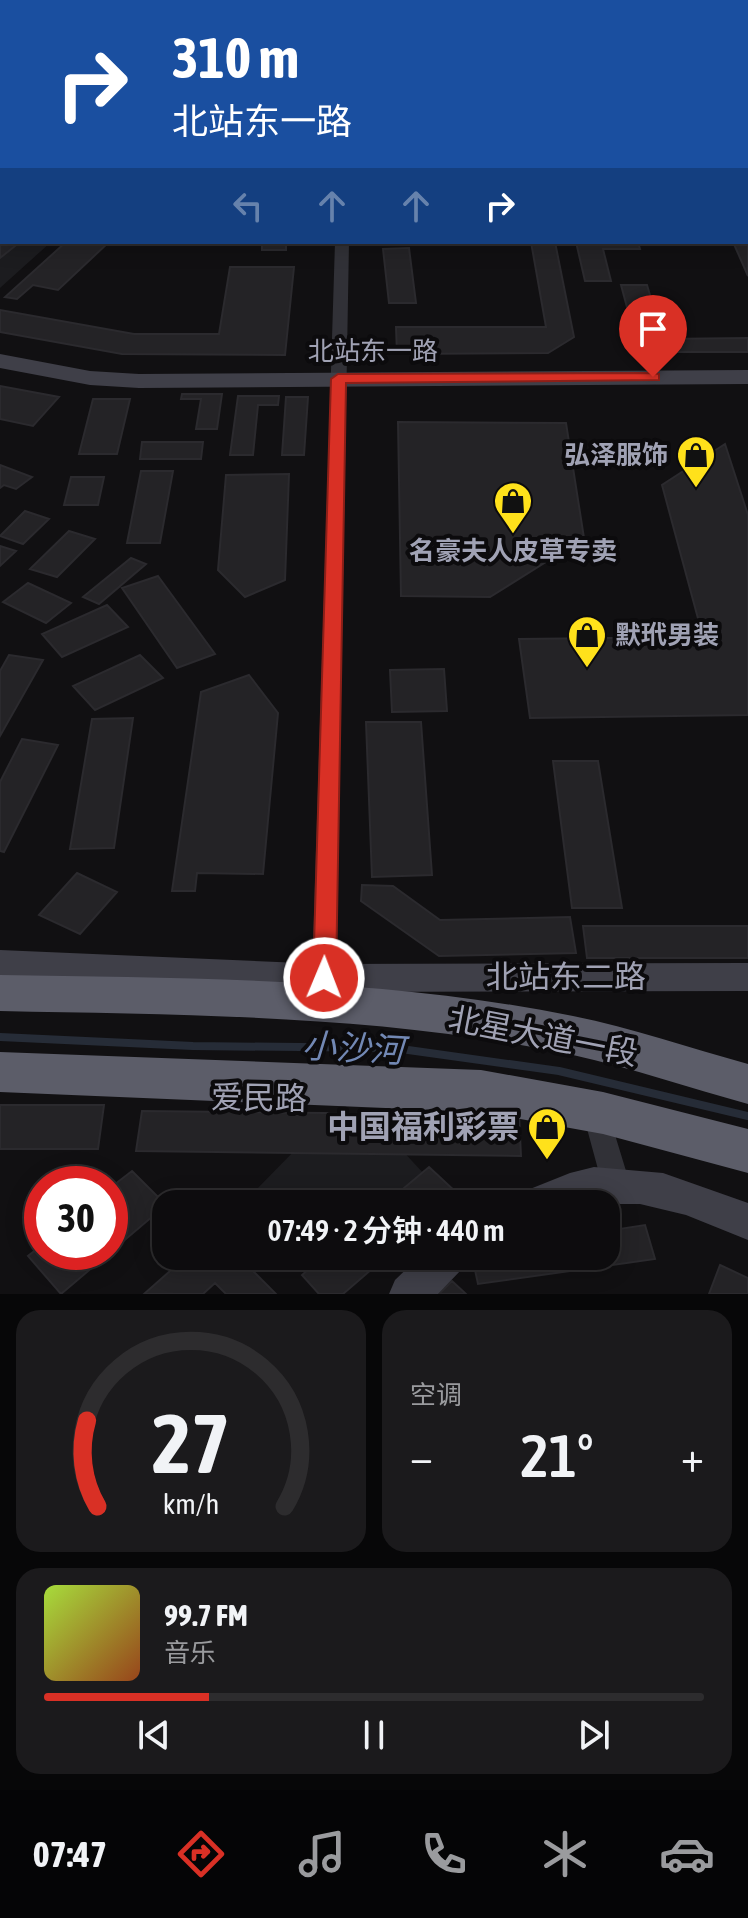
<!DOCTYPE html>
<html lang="zh">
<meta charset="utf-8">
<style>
:root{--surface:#0d0c0e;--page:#1b1a1c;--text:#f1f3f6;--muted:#9a9b9e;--line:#2d2c2e;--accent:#d93025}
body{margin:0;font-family:"Asap Condensed","Noto Sans SC",sans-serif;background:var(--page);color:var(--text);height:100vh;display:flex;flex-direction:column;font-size:30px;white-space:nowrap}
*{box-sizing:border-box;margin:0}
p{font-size:26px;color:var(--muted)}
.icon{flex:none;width:44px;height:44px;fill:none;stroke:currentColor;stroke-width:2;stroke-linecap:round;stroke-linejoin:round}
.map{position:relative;height:1294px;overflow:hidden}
.drawer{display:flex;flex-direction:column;gap:16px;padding:16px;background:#070708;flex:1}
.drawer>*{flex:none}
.guide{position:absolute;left:0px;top:0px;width:748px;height:244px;box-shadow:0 4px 20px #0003,0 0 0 2px var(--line);background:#1a4fa0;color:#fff;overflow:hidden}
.speed{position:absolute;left:24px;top:1166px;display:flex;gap:16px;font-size:40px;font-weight:700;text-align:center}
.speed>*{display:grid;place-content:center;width:104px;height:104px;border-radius:50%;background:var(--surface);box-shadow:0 4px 20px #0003,0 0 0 2px var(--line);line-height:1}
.speed .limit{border:12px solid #d22;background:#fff;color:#111}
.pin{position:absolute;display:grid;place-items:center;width:68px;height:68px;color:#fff;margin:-82px -34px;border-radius:50% 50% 50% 0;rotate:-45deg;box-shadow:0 0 8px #0007}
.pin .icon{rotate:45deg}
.me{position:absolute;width:88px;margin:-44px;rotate:1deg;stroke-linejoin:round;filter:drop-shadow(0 0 6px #0008)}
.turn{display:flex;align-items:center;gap:28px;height:168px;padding:0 40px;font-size:36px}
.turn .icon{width:104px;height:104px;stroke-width:2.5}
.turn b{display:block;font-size:56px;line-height:68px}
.lanes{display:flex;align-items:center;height:76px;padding:0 40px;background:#0003;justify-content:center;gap:40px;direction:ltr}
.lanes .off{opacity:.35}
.big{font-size:60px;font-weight:600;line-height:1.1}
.drawer .widget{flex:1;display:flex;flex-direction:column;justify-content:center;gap:12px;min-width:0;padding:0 28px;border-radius:24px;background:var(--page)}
.drawer .dial{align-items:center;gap:0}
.dial svg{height:208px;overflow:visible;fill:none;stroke:var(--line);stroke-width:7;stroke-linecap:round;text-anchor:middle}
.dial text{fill:var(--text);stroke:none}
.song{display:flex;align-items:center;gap:24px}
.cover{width:96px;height:96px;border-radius:12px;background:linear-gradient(135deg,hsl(80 70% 55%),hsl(20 70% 35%))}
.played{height:8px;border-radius:4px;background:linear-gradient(90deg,var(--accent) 25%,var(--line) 25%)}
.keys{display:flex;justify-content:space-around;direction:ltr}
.heat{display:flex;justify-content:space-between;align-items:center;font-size:44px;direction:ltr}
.drawer .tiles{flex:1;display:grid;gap:16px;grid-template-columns:1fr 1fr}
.widget:last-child{grid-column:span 2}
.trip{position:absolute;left:152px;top:1190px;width:468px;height:80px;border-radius:24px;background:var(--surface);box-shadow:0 4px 20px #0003,0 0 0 2px var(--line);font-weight:600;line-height:80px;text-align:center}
.dock{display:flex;height:128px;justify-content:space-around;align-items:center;background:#050506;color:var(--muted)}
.dock .icon{width:56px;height:56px}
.dock .active{color:var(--accent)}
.dock b{font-size:36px;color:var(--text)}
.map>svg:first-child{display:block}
.built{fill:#1c1c1f}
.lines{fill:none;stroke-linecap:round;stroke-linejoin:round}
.stream{stroke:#262c37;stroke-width:8}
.building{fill:#242326;stroke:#2b2a2e;stroke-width:2}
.street{fill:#313137;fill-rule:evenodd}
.secondary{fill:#3f3f48;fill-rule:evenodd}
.primary{fill:#4d4d57;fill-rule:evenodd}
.highway{fill:#5c5d69;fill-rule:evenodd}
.route{fill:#d93025;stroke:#8d1f18;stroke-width:2}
.labels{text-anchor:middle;stroke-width:8;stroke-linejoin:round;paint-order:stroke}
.street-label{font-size:26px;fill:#a0a2b4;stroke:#0c0b0d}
.poi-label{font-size:26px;font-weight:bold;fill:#a0a2b4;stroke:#0c0b0d;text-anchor:end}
.near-street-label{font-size:32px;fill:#a0a2b4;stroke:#0c0b0d}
.near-poi-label{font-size:32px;font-weight:bold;fill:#a0a2b4;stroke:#0c0b0d;text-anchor:end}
.near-water-label{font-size:34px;font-style:italic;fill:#7288b4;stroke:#0c0b0d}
</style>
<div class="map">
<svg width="748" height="1294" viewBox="0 0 748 1294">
<rect width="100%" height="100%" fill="#111012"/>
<path class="built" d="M0 0H232L2 2 0 61Z
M0 95 2 242H51L0 288Z
M299 1146 399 1147 439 1190 423 1204H266L254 1192Z"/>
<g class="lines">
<path class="stream" d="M0 1037 193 1046 394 1048 559 1071 748 1116"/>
</g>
<path class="building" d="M2 116V242H20L0 258Z
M746 240H748V276L733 242Z
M66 242H109L58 290 33 285 17 299 5 297Z
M262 242H286V250H262Z
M531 242H555L574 337 548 353 397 354 396 327H546Z
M576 242H638L640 249H603L611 281H585Z
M409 248 416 303H389L383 249Z
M230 267H294L285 355 122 354 0 332V310L134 334H219Z
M621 285H647L663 339 748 338V352H639Z
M0 386 59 397 33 426 0 419Z
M182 394H222L217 429H196L201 399H181Z
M238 396H279L278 405H258L253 455H230Z
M286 397H308L304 455H282Z
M93 399H130L117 454H79Z
M398 422 566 423 584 538 490 597 401 596Z
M142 442H203L201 459H140Z
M725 444 748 515V715L530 718 519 639 703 637 662 485Z
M0 465 32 477 16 489 4 485 0 488Z
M141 471H173L160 543H127Z
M289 474 285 580 245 597 218 570 226 475Z
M71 477H104L98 505H64Z
M25 511 49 519 23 544 0 536Z
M69 531 95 539 57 577 30 569Z
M0 546 16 551 0 566Z
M131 558 146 564 99 604 83 597Z
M158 576 215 654 177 668 122 588Z
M28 583 71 603 46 623 3 602Z
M107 605 128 627 62 657 42 634Z
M9 655 43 660 0 736V671Z
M140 655 163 678 95 710 73 686Z
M444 669 447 711 392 712 390 670Z
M249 675 278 713 263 874 197 873 195 891H172L201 692Z
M133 718 114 848 70 849 92 719Z
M366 722H421L432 875 372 877Z
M22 739 58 745 4 852 0 851V782Z
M553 761H598L622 908H572Z
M77 873 117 892 80 934 39 915Z
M362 885 393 886 440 920 570 917 576 953 439 956 361 901Z
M583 926H748V958H587Z
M0 1105H104L98 1149H0Z
M142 1111 519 1115 521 1156 136 1151Z
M429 1167 458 1194 447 1204H385Z
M132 1171 166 1205 61 1294 28 1256 42 1245V1252H110V1188Z
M645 1225 655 1259 478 1284 472 1256H606V1231Z
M187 1256H238L276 1294H226L215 1283 203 1294H144Z
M324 1256H387L343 1294H319L302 1275Z
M720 1265 748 1278V1294H709Z
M452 1281 466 1294H439Z"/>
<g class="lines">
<path class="street" d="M342 0H352V2H342Z
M714 0H724L725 2H715Z
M746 55H748V65H746Z
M335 242H349L336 978 333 985 324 988 315 985 312 978Z
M599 1113 609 1117 612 1125 630 1184 626 1193 616 1197 606 1193 602 1184 586 1125 589 1117Z"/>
<path class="secondary" d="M0 354 90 371 139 374 748 370V384L139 388 90 385 0 368Z
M0 950 324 964 748 963V991L324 992 0 978Z
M594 1167 663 1173 748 1203V1240L686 1215 640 1204H519L525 1191 570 1173Z
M420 1256H468L462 1269 438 1294H389L395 1280Z"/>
<path class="primary" d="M746 77H748V89H746Z
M0 80H2V92H0Z"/>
<path class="highway" d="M0 975C191 978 385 978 573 1016 632 1028 690 1048 748 1064V1104C690 1088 632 1068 573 1055 385 1015 191 1015 0 1011Z
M0 1052 481 1070 603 1092 748 1129V1173L603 1134 481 1112 0 1092Z"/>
</g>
<path class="route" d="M653 373 659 374V380L346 383 336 978 332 984H316L313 978 331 379 338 374Z"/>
<defs>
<g id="shop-pin" transform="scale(2)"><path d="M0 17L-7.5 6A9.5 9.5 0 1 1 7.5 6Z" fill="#ffe11b" stroke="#0c0b0d"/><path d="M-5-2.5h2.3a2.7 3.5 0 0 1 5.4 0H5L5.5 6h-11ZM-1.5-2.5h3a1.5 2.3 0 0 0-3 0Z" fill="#111"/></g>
</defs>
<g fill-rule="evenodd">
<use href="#shop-pin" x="696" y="455"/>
<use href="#shop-pin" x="513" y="501"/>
<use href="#shop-pin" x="587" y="635"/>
<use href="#shop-pin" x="547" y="1127"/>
</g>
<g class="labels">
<g class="street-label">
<text x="373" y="360">北站东一路</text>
</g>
<g class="poi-label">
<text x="668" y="464">弘泽服饰</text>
<text x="513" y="560" text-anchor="middle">名豪夫人皮草专卖</text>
<text x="615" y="644" text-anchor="start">默玳男装</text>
</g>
<g class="near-street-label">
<text x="566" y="988">北站东二路</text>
<text transform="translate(543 1036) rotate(11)" y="11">北星大道一段</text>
<text transform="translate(259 1098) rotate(1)" y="11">爱民路</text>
</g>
<g class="near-poi-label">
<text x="519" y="1138">中国福利彩票</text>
</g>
<g class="near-water-label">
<text transform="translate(353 1048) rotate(3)" y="12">小沙河</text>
</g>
</g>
</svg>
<div class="speed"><div class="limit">30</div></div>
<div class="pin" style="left:653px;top:377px;background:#d93025"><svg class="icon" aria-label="arrive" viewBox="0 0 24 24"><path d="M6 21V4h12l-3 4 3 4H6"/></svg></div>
<svg class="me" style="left:324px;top:978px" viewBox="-20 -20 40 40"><circle r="17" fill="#d93025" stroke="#fff" stroke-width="3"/><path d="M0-11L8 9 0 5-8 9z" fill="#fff"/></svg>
<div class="trip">07:49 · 2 分钟 · 440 m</div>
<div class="guide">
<div class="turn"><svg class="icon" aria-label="right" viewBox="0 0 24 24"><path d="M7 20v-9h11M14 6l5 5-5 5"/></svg><div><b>310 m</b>北站东一路</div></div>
<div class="lanes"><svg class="icon off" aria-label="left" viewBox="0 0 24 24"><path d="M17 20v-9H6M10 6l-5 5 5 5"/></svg><svg class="icon off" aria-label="ahead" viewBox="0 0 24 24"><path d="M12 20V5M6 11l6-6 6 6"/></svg><svg class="icon off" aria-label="ahead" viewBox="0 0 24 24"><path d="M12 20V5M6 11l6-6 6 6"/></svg><svg class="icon" aria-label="right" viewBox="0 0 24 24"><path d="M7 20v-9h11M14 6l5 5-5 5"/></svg></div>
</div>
</div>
<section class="drawer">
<div class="tiles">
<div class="widget dial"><svg viewBox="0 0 100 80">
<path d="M14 69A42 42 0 1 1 86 69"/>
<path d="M14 69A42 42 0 0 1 10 36" stroke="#d93025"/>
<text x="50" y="56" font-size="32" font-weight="700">27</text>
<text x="50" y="72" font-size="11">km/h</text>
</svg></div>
<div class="widget"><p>空调</p>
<div class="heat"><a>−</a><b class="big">21°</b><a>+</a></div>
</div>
<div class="widget">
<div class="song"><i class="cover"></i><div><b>99.7 FM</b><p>音乐</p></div></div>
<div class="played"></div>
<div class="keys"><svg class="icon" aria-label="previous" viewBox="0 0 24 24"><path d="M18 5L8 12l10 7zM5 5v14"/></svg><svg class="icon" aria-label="pause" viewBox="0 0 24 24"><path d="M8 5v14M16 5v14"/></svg><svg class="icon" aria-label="next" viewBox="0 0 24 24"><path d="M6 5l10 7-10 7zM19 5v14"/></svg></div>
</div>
</div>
</section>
<nav class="dock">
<b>07:47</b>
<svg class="icon active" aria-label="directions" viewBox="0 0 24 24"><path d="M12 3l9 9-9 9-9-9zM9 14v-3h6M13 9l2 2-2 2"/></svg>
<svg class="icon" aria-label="music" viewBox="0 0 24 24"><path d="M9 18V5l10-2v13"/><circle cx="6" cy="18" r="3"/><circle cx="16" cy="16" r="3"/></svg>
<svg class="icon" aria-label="phone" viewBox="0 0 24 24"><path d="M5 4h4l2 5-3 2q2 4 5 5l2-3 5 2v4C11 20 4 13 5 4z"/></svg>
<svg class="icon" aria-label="climate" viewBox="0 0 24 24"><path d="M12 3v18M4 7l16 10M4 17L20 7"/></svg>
<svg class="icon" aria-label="car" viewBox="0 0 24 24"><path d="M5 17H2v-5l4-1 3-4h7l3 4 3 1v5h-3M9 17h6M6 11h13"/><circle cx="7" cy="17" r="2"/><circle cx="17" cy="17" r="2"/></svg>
</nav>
